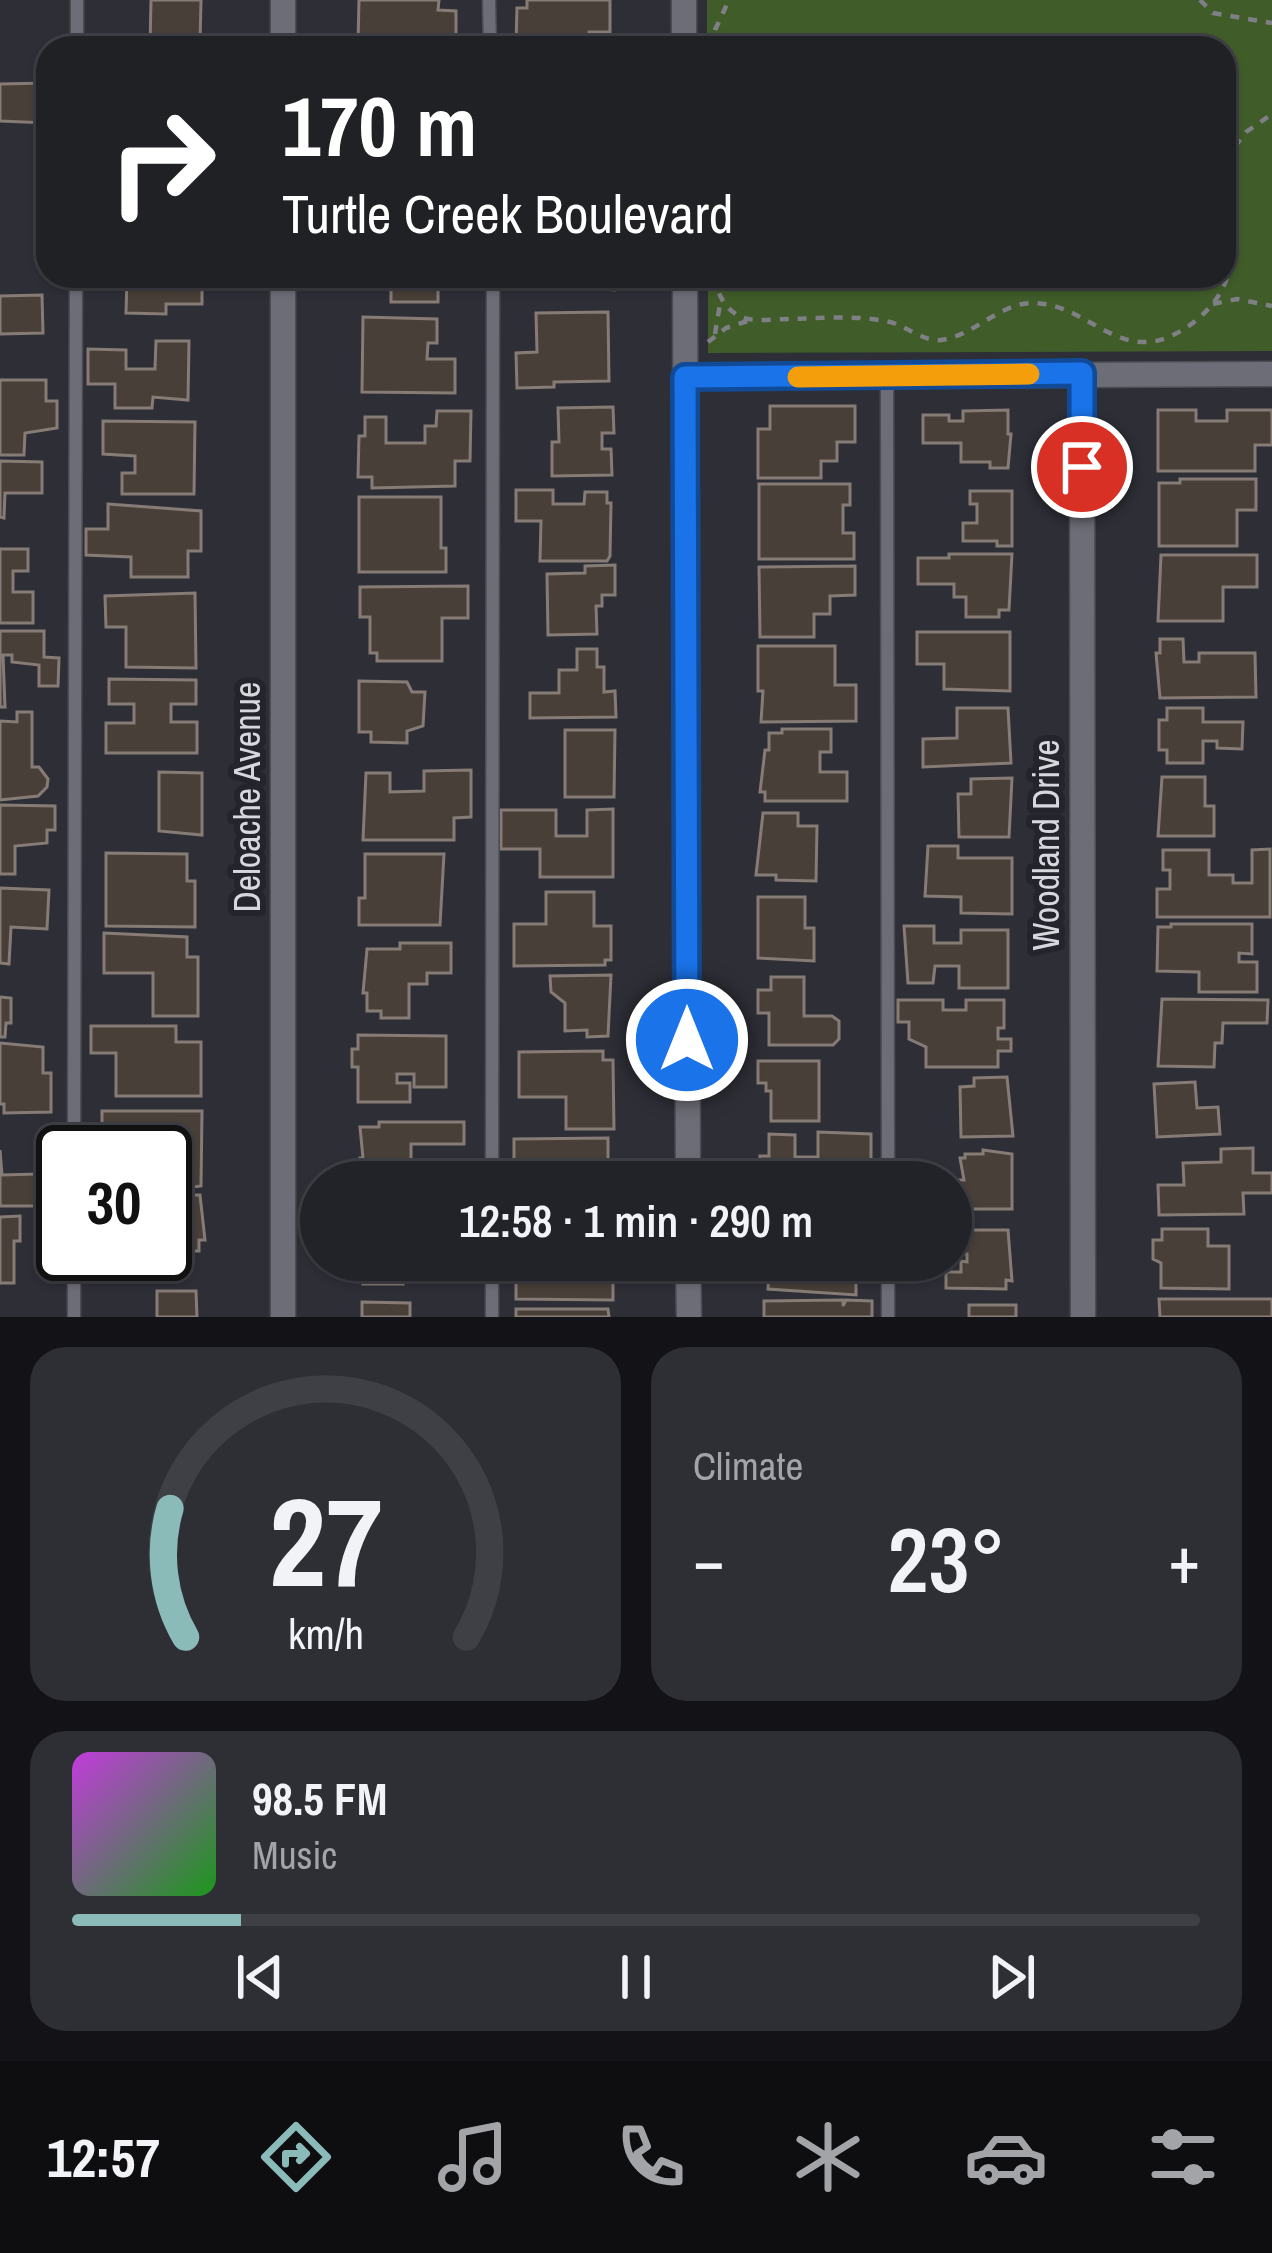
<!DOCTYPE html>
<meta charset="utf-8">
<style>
:root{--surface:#222229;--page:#2e2f35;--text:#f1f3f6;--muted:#a2a4a8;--line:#3f3f46;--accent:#8bbbb9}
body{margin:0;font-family:"Archivo Narrow",sans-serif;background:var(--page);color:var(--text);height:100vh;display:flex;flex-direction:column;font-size:45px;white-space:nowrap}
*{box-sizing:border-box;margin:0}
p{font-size:39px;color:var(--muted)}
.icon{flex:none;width:66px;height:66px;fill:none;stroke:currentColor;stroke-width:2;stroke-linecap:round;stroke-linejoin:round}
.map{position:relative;height:1317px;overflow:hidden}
.drawer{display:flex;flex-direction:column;gap:30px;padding:30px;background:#131317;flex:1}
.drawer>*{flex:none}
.top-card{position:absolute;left:36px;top:36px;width:1200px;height:252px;border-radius:36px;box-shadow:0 3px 9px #0004,0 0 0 3px var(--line);background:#202124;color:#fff;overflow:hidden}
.speed{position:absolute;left:36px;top:1125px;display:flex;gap:24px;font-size:60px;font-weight:700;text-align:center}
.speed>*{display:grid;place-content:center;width:156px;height:156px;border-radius:50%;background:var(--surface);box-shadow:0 3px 9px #0004,0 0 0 3px var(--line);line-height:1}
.speed .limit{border:6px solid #111;border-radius:18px;background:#fff;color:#111}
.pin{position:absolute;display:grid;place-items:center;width:102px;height:102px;color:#fff;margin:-51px;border:6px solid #fff;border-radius:50%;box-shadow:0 3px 12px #0007}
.me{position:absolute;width:132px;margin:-66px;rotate:0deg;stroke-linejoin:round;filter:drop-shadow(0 0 9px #0008)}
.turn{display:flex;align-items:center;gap:42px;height:252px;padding:0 48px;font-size:54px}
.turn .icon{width:156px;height:156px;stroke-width:2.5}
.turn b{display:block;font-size:84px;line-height:102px}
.big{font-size:90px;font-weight:600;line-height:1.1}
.drawer .tile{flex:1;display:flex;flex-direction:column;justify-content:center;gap:18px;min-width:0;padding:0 42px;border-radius:36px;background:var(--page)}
.drawer .dial{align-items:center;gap:0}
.dial svg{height:312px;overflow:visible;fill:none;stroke:var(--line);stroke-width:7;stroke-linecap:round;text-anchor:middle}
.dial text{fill:var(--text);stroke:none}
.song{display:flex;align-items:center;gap:36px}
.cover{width:144px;height:144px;border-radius:18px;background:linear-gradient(135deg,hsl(290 70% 55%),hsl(120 70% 35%))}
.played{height:12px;border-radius:6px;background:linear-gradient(90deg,var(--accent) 15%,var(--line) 15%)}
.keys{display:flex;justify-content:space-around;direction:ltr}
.heat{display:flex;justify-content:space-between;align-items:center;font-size:66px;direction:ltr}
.drawer .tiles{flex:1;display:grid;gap:30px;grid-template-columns:1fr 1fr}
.tile:last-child{grid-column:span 2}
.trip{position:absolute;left:300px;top:1161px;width:672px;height:120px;border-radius:60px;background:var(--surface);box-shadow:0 3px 9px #0004,0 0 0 3px var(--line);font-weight:600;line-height:120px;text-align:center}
.menu{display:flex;height:192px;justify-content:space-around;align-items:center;background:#0e0e10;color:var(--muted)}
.menu .icon{width:84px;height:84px}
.menu .active{color:var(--accent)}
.menu b{font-size:54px;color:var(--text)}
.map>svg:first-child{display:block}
.green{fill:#405c29}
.building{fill:#473f38;stroke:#867c75;stroke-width:3}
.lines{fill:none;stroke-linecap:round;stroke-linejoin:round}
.lane-casing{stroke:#4c4c53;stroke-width:15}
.street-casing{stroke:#4c4c53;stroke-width:27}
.path{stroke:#7f7f86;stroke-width:4.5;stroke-dasharray:9 9;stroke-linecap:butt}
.lane{stroke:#6d6d77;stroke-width:12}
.street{stroke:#6d6d77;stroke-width:24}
.route-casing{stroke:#114b97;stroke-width:30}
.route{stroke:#1a73e8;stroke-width:21}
.slow{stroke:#f59e0b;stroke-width:21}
.labels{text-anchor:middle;stroke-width:12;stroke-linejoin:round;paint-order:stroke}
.street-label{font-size:36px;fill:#d7d7dd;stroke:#24242d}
</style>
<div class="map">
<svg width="1272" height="1317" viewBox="0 0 1272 1317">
<rect width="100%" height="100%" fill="#2e2e37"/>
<path class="green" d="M707 0H1272V351L708 353V276H1224V48H707Z"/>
<path class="building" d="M151 0H201L200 43 171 42V48H150Z
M359 0H439L438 10 456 11V43H358Z
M527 0H610V32H589V44L516 43 517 8H527Z
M47 83V123L0 121V84Z
M157 276H202V304H166V314L126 313 127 278Z
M358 276H446H438V302H391V281H358Z
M564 276H614V290L564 286Z
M42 295 43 333 0 334V296Z
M608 312 609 381 554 382V387L517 388 516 353 537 352 536 313Z
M363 317 437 319V343H428L427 359H455V393L362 392Z
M156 341H189L188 400 153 397 152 408H115V384H88V349L126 350V369H155Z
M0 380H46V401H57V428L25 433 24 455H0Z
M770 406H855V442H837V461H821V478H758V429H770Z
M613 407 614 433H602V449H611L612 475 552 476V442H559L558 408Z
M1008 410V434H1011L1008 468H990V462H961V443H923V415H949V421H963V411Z
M1158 410H1196V421H1227V410H1272V445H1255V471H1158Z
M437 411H471L470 461H455V486L372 488V477H358L359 436H365V417H386V443H425V426H436Z
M103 421 195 422 194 494H122V473H135V456L103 454Z
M0 461 42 462V493H5L4 518 0 517Z
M1180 479H1256V510H1237V546H1159V483H1180Z
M759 484H850V505H843V533H854V559H759Z
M516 490H553V504H584L585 492H607V503H611L610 556 607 561H540L541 521H516Z
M970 491H1012V546H997V541H963V523H977V504H970Z
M359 497H441V548H446V572H359Z
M108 504 201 511V551H188V577H131V557L86 555V529H108Z
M0 549H28V571H13V592H33V623H0Z
M949 554H1012L1009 610H999V617H966V597H954V584H918V558H949Z
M1161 555H1257V587H1223V621H1158Z
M615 565V595H602V606H596L597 634 548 635 547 574 585 573V566Z
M855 566V595L830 596V614H814V637H760L759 567Z
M468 586V618H442V661H377V653H370V617H360V587Z
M195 593 196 668 126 667V627H106L105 596Z
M0 631H44V657L59 658 58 686H39V665L12 662V655H3L5 707H0Z
M917 632H1010V691L944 689V664H917Z
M1160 639H1183L1184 662H1199V653H1255L1256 697 1160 698 1156 653H1160Z
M758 646H835V685H856V721L761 722 763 691H758Z
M577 649H597V667H604V692L615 691 616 717 530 718V693H559V670H577Z
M109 679 196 680V704H171V722H197V753H106V723H134V704H109Z
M359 681 407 682 412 692H425L423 726 407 731V743L371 742V732H359Z
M957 708H1008L1011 763 923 767V739L957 738Z
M1167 708H1203V722H1243L1242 749 1217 748V741H1203V763H1167V750H1159V720H1167Z
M17 712H32V767H39L48 779 47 787 38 796 0 800V721L17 722Z
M782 729H831V752H820V772H847V801H765V792H760L765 750H769V733H782Z
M565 730H615L614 797H565Z
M471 770V817L454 818V840H363L366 773H390V792L424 791V771Z
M159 772 202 773V835L159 831Z
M1162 777H1205V806H1214V836H1158Z
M1012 778 1009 837H959L958 794H971V779Z
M0 805 55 806V830H47V843L15 846V874H0Z
M613 809V877H540V849H501V810H556V836H587V810Z
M763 813H798V826H817L816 881 776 880V875H756Z
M928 846H958V858H1012V914L961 913V897L925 896Z
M1270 849V917H1157V889H1170V870H1163V850H1209V875H1233V883H1252V850Z
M106 853 187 854V881H195V927L106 926Z
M365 854H444L440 925H359V898H365Z
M0 888 49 890 47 929 11 927 9 964 0 963Z
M546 892H594V926H611V960H605V965L514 966V924H546Z
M758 897H805V928H814V961L758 958Z
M1171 924H1252V954L1239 953V962H1257V992H1199V972L1157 971 1158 927H1171Z
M904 926H934V943H961V930H1008V988H959V966H935L933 983H908Z
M104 933 187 937V957H198V1016H153V973H104Z
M400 943H451V973H427V984H409V1018H381V1011H367V993H363L367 949H400Z
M611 975 608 1036 587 1037V1030L565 1031V1003L551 992 550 976Z
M771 977H804V1016H832L839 1021V1039L833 1045H769V1013H758V990H771Z
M0 997 11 998V1023H6L5 1037H0Z
M1162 999 1268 1000 1267 1023H1223L1222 1043H1215L1214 1067 1158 1066Z
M898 1000H943V1010H966V1000H1004V1028H998V1039H1011V1051H998V1067H926V1047L909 1039V1022H898Z
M91 1026H176V1042H201V1096H116V1053H91Z
M358 1035 446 1036V1087H414V1074H397V1083H410V1102H358V1067H352V1049H358Z
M0 1043 43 1047V1073H51V1112L4 1113V1104H0Z
M603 1051V1060H613L614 1129H566V1097H519V1052Z
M758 1061H819V1121H771V1091H766V1083H758Z
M1007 1077 1013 1136 961 1137 960 1087 974 1086V1078Z
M1195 1082 1197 1108 1218 1107 1220 1134 1157 1137 1154 1084Z
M102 1111H202L201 1186 169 1190 165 1186V1152H133V1137H102Z
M379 1122H464V1144H411V1167H454V1182H360V1158H363L360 1127H379Z
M818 1132 871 1134V1176H830V1182H760V1156H769V1134L795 1135V1157H818Z
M608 1138V1182H544L543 1167 514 1168V1139Z
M1253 1148V1173H1272V1193H1243L1244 1214 1159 1215 1158 1185H1184L1183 1163 1221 1162V1149Z
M0 1150 2 1175 37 1174V1206H0Z
M983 1150 1012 1154V1209H951V1182L930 1180H964L960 1158H965V1154H983Z
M165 1195H200L205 1240H199V1251H171V1272H105V1254H165Z
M20 1216V1241H14V1283H0V1217Z
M951 1225 961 1226V1230H1008L1012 1281 1006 1280V1289L946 1288V1272H961V1261L967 1262V1254H951Z
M1162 1229H1208V1246H1229V1289L1161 1288V1263L1153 1259V1240H1162Z
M363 1260H404L403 1284H363Z
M539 1260H613V1300L516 1299V1264H539Z
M769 1260 856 1264V1295L768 1289Z
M157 1291H196L197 1317H157Z
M1159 1299H1272V1317H1160Z
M843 1300V1306L846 1300 872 1301V1317H764V1301Z
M362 1302 410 1303V1317H362Z
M969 1305H1016V1317H969Z
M516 1309H608L609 1317H516Z"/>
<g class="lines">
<g class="lane-casing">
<path id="lane" d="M489 0 490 48
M77 48V0
M887 376 888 1182
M74 1152 76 276
M492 1182 493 276
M888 1260V1317
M74 1317V1254
M492 1317V1260"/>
</g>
<g class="street-casing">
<path id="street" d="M283 0V48
M684 0V48
M283 276V1317
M685 276 688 1182
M1082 373 1083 1317
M685 377 1272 374
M688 1260 689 1317"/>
</g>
<path class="path" d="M1200 0 1213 13 1272 23
M713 48 715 30 729 0
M1224 161 1246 132 1272 114
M714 276C718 295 725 311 744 318 758 322 775 319 790 319 823 318 857 315 890 322 906 326 924 342 941 340 974 336 999 303 1033 303 1085 303 1116 359 1169 337 1189 328 1204 316 1217 298 1233 274 1236 245 1224 220
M1213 304 1237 299 1272 306
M715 334 721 298
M708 342 726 328 751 320"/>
<use href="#lane" class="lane"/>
<use href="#street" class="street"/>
</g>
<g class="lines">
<g class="route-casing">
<path id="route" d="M687 1040 685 377 1082 373V467"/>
</g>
<use href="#route" class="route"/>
<path class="slow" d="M798 377 1029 374"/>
</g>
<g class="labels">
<g class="street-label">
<text transform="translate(247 797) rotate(-90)" y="13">Deloache Avenue</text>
<text transform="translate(1046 845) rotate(-90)" y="13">Woodland Drive</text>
</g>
</g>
</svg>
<div class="speed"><div class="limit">30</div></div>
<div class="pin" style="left:1082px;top:467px;background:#d93025"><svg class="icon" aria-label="arrive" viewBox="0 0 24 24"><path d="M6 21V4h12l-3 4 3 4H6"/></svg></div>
<svg class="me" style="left:687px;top:1040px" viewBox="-20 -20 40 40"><circle r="17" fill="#1a73e8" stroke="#fff" stroke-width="3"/><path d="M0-11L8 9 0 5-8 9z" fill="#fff"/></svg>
<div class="trip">12:58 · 1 min · 290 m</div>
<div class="top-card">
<div class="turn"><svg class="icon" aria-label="right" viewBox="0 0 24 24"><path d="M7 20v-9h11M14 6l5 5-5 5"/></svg><div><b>170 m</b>Turtle Creek Boulevard</div></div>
</div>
</div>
<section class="drawer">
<div class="tiles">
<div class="tile dial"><svg viewBox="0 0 100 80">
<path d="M14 69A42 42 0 1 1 86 69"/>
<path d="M14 69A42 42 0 0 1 10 36" stroke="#8bbbb9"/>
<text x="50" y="56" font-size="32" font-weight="700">27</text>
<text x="50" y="72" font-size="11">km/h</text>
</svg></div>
<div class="tile"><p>Climate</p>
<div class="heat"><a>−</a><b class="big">23°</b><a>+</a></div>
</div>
<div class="tile">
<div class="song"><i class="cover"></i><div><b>98.5 FM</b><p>Music</p></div></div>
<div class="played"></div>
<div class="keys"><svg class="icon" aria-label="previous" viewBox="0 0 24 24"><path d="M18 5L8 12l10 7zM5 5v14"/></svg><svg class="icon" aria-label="pause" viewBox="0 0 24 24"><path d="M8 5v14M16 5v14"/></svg><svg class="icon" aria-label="next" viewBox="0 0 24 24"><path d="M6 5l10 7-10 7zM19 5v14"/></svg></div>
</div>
</div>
</section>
<nav class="menu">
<b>12:57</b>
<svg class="icon active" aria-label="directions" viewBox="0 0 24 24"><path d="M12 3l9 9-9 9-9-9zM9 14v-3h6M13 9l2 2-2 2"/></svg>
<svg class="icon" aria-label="music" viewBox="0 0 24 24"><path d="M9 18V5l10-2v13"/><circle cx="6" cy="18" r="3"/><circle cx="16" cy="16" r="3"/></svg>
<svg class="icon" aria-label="phone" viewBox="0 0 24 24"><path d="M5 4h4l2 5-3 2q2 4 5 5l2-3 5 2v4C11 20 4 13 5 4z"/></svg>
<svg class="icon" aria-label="climate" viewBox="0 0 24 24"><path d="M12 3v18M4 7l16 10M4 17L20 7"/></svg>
<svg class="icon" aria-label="car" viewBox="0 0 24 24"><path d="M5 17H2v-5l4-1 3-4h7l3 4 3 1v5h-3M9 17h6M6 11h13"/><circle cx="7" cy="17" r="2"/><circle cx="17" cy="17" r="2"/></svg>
<svg class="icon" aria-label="filters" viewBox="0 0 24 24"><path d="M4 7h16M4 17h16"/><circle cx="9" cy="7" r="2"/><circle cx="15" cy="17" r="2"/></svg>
</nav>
